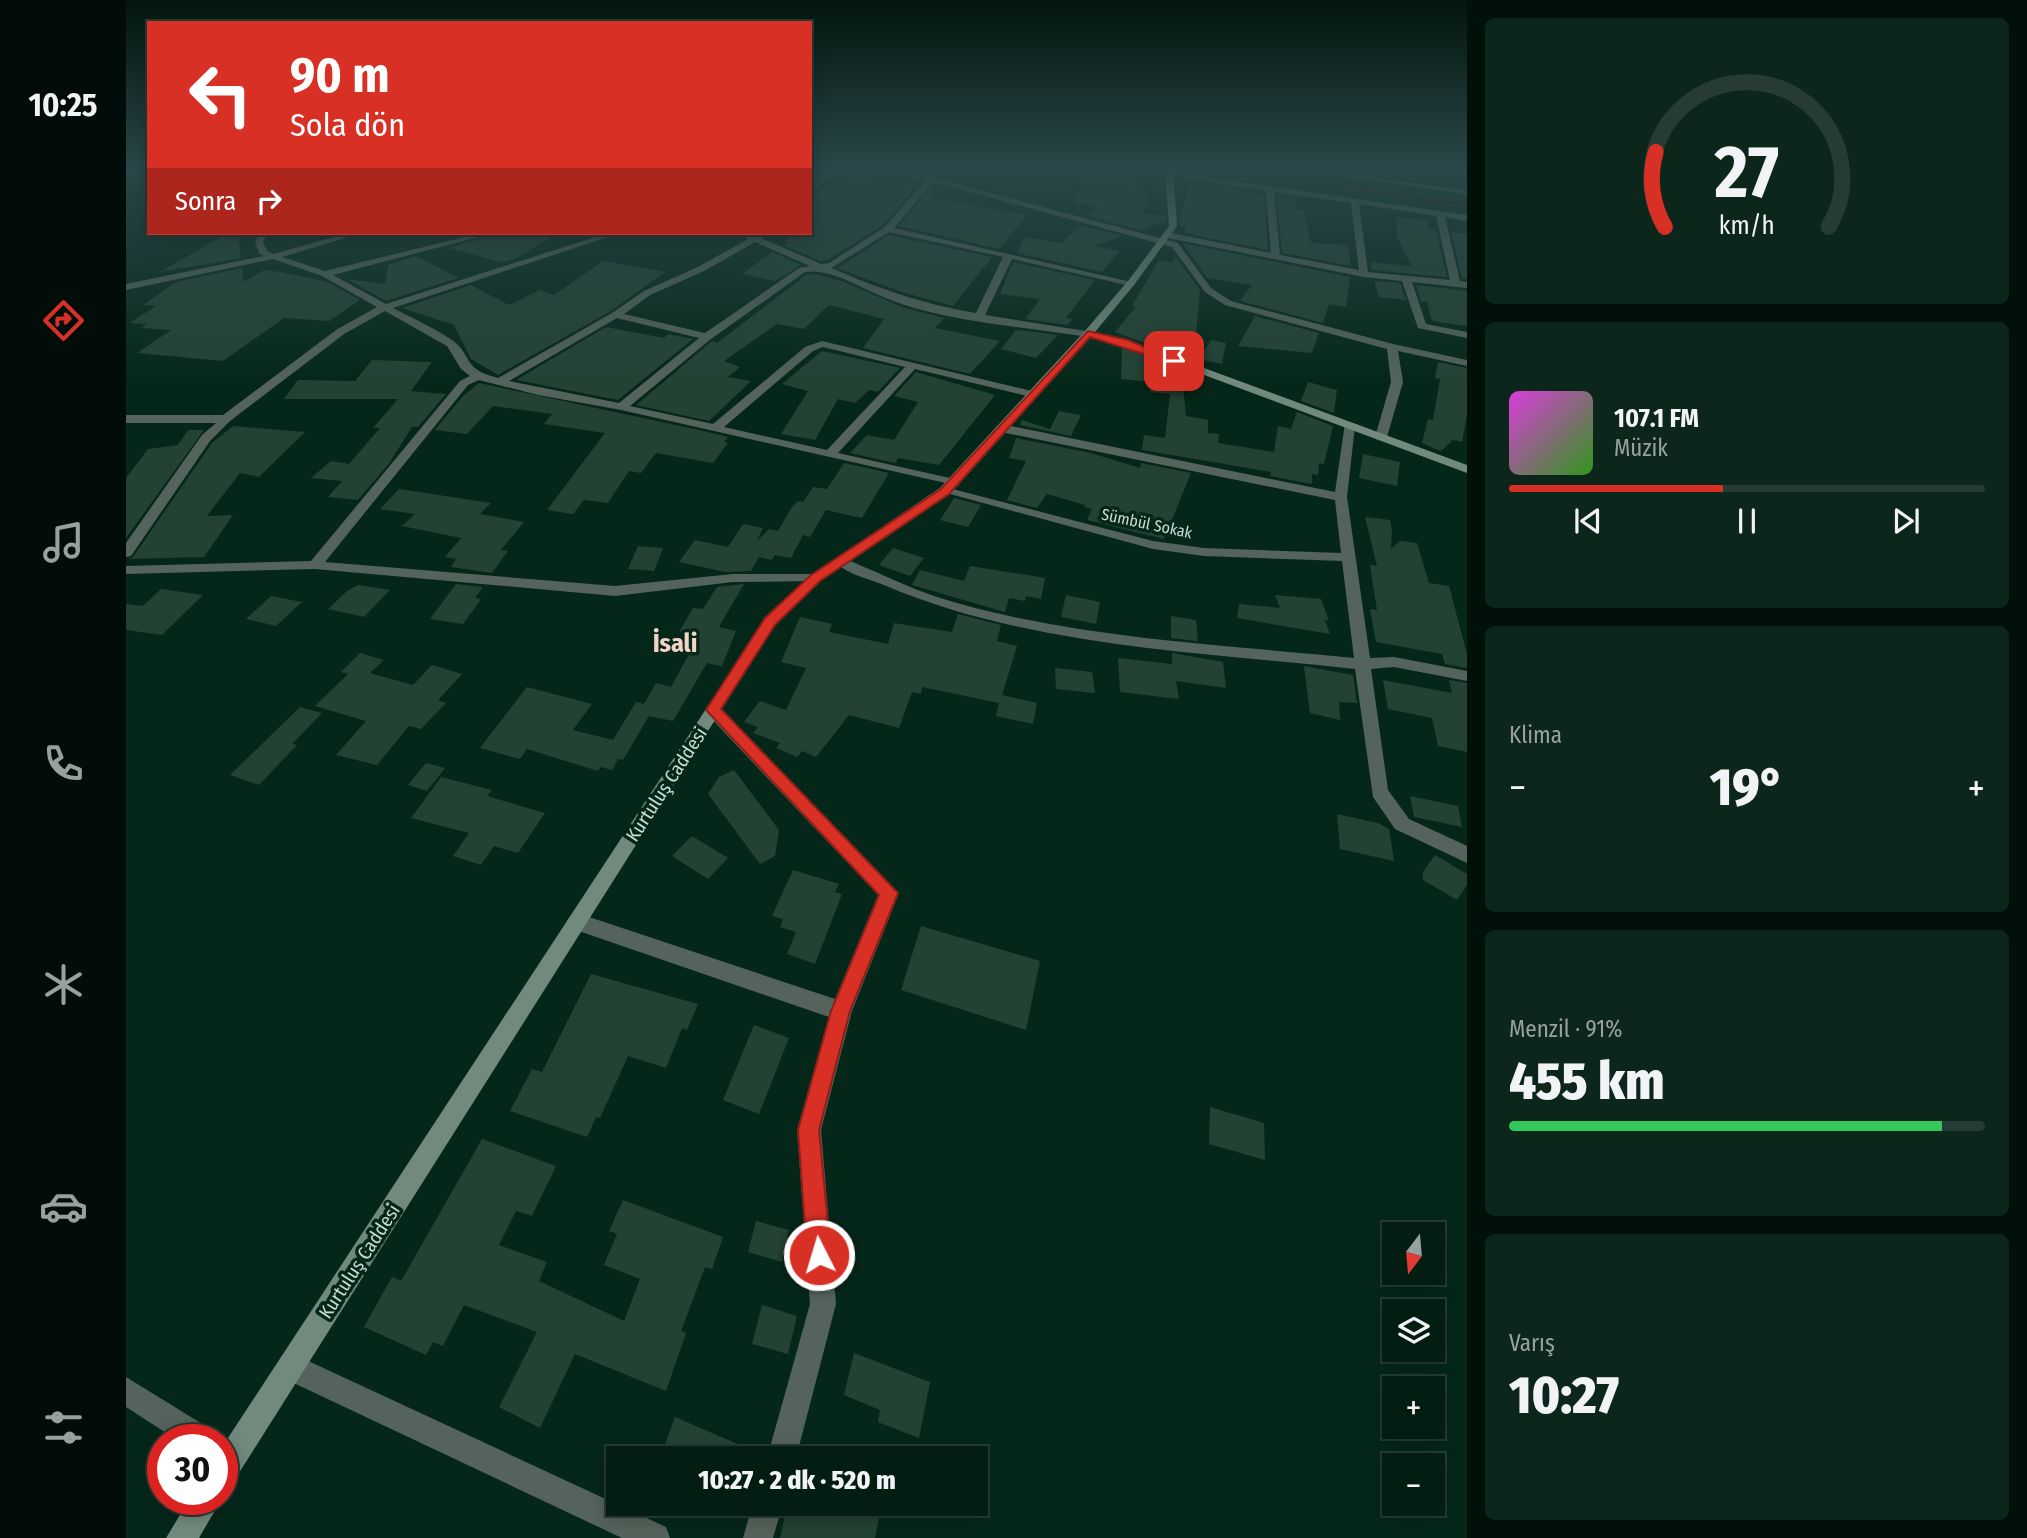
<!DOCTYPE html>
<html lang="tr">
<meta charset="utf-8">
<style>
:root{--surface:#041d13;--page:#0d261c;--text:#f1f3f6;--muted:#97a2a0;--line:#253b33;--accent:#d93025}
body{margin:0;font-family:"Fira Sans Condensed",sans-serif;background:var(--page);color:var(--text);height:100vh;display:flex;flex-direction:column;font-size:26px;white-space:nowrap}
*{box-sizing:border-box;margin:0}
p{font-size:23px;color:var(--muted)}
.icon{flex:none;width:38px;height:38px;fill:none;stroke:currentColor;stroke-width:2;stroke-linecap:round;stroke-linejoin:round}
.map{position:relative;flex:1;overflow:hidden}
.details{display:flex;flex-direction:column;gap:18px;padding:18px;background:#02100a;width:560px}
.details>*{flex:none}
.guide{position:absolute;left:21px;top:21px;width:665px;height:214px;border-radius:0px;box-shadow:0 4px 18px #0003,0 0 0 2px var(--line);background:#d93025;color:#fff;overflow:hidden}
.needle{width:46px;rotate:196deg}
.buttons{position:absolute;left:1256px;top:1222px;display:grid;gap:14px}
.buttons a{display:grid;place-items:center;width:63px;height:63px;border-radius:0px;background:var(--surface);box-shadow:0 4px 18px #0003,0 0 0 2px var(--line);font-size:35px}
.speed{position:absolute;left:21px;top:1424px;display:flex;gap:14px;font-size:35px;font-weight:700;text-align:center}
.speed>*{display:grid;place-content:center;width:91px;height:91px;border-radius:50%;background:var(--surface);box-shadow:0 4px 18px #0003,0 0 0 2px var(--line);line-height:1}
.speed .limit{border:10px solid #d22;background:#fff;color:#111}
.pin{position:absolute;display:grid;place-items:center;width:60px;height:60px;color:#fff;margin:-30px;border-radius:14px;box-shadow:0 4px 10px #0006}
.me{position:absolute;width:77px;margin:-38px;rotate:355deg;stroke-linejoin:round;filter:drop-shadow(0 0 5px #0008)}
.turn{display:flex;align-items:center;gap:24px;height:147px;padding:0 28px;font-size:32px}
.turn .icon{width:91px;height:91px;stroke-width:2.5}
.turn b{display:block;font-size:49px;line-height:60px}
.then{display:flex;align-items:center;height:66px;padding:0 28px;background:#0003;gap:14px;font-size:26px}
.big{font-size:52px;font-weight:800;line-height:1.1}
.details .tile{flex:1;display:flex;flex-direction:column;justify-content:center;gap:10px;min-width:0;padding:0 24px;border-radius:10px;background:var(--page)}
.details .dial{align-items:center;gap:0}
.dial svg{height:182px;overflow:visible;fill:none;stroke:var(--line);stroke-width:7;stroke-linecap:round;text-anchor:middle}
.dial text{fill:var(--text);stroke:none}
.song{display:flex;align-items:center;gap:21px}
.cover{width:84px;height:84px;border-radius:10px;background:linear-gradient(135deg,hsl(300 70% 55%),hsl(110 70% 35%))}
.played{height:7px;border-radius:4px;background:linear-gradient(90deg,var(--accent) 45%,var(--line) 45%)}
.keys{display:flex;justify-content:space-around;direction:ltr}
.heat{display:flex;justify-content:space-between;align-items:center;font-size:38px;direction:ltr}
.charge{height:10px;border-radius:5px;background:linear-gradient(90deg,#34c759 91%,var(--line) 0)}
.trip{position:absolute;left:480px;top:1446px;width:382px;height:70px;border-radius:0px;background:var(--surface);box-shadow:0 4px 18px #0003,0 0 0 2px var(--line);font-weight:800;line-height:70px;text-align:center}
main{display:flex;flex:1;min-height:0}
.tabs{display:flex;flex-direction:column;width:126px;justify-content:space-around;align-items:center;background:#020c08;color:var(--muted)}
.tabs .icon{width:49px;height:49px}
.tabs .current{color:var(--accent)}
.tabs b{font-size:32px;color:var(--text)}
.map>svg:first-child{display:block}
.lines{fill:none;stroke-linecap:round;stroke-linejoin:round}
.stream{stroke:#1f0802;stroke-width:3.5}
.building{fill:#244234}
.street{fill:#54635b;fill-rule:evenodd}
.secondary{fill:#72897d;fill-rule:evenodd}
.route{fill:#d93025;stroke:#8d1f18;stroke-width:2}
.labels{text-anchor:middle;stroke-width:7;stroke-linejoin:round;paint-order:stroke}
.far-street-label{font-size:16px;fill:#cadcd2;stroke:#052719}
.street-label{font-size:19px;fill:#cadcd2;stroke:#052719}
.district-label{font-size:26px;font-weight:bold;fill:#f4d3c7;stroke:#052719}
</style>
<main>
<nav class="tabs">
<b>10:25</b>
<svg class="icon current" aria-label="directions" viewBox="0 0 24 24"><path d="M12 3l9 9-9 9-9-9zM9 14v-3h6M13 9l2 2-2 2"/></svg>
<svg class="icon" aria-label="music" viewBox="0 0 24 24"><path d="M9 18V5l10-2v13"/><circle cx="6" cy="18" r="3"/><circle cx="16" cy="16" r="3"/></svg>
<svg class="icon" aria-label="phone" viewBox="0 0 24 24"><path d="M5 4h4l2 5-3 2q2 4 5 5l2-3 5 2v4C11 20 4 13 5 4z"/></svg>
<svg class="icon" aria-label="climate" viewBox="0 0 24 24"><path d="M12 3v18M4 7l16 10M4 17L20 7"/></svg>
<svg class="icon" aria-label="car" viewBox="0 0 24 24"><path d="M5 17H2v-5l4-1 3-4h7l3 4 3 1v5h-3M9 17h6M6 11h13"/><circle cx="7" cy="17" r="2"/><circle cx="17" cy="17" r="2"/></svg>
<svg class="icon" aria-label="filters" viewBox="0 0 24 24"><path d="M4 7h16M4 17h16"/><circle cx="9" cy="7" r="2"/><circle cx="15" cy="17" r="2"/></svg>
</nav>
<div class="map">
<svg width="1341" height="1538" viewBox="0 0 1341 1538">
<rect width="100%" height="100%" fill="#052719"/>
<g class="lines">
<path class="stream" d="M1079 168 1341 205"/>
</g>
<path class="building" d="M958 170 1011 176 1008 190 1022 191 1017 214 1040 216V221L1014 230 962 216 972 205 950 203Z
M708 178 791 186 757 225 702 260 695 261 657 245 662 242 658 241 672 233H684V201Z
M1061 186 1104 188 1138 196 1142 250 1058 233 1061 227 1054 226 1053 220 1061 195Z
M805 188H808L807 198 901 215 873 249 773 226Z
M1151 198 1170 199 1171 210H1178L1185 243 1222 245 1225 266 1156 253Z
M1270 217 1301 220 1302 229 1310 230 1321 277 1246 270 1244 262 1285 266 1271 236Z
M954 225 996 236 968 246 994 251 976 272 891 253 898 237 936 243Z
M1325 232 1341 234V279H1336Z
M102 233H112L115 258 34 272Z
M371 233H431L389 259 376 262 322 248Z
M763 235 866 257 827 306 776 292 711 268Z
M1056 243 1224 277 1220 307 1203 304 1197 323 1114 301 1126 285 1081 278Z
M646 252 675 265 649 281 616 274Z
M290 256 332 278 260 301 221 279 259 284 262 265Z
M1049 256 1074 290 1068 358 1054 356 989 332 1010 306H1006L1033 260 1047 262Z
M477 261 539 272 485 311 372 375 345 359 328 325 276 308 345 285 383 305 414 290 428 295Z
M887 262 969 280 940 318 947 319 941 325 899 319 914 299 874 294Z
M116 268 118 282 138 270 155 272 202 282 234 300 203 321 158 318 97 361 11 353 45 330 15 328 21 324 4 323 30 306 17 305 50 282Z
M688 274 716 281 776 307 818 318 809 328 874 341 844 374 737 348 758 319 703 305 678 329 651 324 598 361 614 367 602 377 625 381 583 421 510 405 586 341 591 343 680 275Z
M1248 281 1274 283 1280 300 1253 297Z
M1290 285 1341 291V326L1306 321 1301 302H1295Z
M1129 316 1193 333 1186 353 1112 346Z
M480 327 538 338 542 334 567 339 492 400 390 380Z
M890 330 911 332 932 335 910 358 875 349Z
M1085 340 1100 343 1096 364 1072 359Z
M996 347 1055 369 1060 416 1082 420V433L1093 434 1092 443 1148 452 1152 426 1165 429 1171 412 1207 426 1198 464 1193 463 1192 475 1186 474V484L1144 476 1145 472 1016 450 1018 435 1039 438 1044 394 1024 392V382L995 379Z
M696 351 774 368 752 392 743 390 729 403 712 399 689 440 655 434 682 391 656 384Z
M246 360 306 362 285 391 320 394 292 427H286L264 462 232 500 202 497 216 481 185 478 205 461 223 464 254 428H247L272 399H158L172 380 229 381Z
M1312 362 1341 368V415L1336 442 1327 440 1315 451 1296 443 1302 419 1307 420 1314 379 1309 378Z
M790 372 869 395 813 465 772 458 769 463 724 453 741 435 768 440 792 402 768 396Z
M1182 382 1211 390 1208 413 1175 401Z
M353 383 573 430 602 437 598 442 602 443 587 463 530 453 515 473 503 471 482 503 458 500 447 514 421 510 479 433 418 424 426 414 367 406 341 434 309 430 337 396Z
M933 411 955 415 945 436 894 425 896 420 924 429Z
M107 426 179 432 133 477 114 473 81 516 107 515 78 557 3 559 7 557 86 443Z
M62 430H78L0 538V478L22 449 52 445Z
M890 438 965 453 1014 468 1015 463 1065 473 1038 539 961 520 966 509 958 507 959 505 921 494 911 508 881 500 900 461 883 458Z
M1237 454 1274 462 1271 486 1233 478Z
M718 463 763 473 736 518 700 510 684 537 677 535 665 558 649 555 646 560 633 557 625 571 599 572 553 562 569 540 602 547 617 524 637 528 631 541 643 529 652 531 666 507 672 501 677 502 687 487 701 489Z
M273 489 365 503 354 514 398 522 375 550 382 551 366 573 325 567 330 559 319 557 335 538 276 526 289 514 254 509Z
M828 498 855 505 842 527 814 520Z
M1239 517 1264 520 1266 530 1265 549 1274 541 1291 543 1303 583 1323 586 1341 654V668L1319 664 1316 654 1250 642 1244 609 1251 610 1244 565 1251 566Z
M512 546 537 548 528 571 502 569Z
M767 548 798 558 784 576 753 565Z
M844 566 919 578 915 599 900 596 899 601 883 598 879 612 786 585 794 570 838 581Z
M330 584 357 587 349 598 355 599 337 624 304 619Z
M618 584 593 627 610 631 596 666 581 663 547 721 523 716 497 760 492 759 486 770 475 767 472 771 401 749 394 759 354 748 401 687 466 704 447 730 487 740 510 702 518 704 530 683 545 687 573 636 553 632 567 608 577 609 591 587Z
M232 585 264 590 238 617 202 609 221 591Z
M35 589 77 595 36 635 0 630V604L17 606Z
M940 595 974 602 970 624 935 617Z
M1149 595 1195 599 1203 621 1199 620 1204 634 1111 618 1113 604 1154 608Z
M145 596 176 602 150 626 120 619Z
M832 614 875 625 871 641 891 646 876 695 911 703 907 724 870 716 873 703 796 687 795 694 786 692 773 728 723 715 690 757 676 751 671 757 650 748 654 743 627 733 632 727 618 722 634 701 660 710 680 668 655 662 674 617 706 624 703 632 762 644 768 623 826 632Z
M1045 616 1070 620 1072 641 1045 638Z
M234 653 258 660 244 673 287 685 306 665 336 674 312 700 320 703 295 729 283 726 251 765 210 755 240 721 189 706 222 674 215 672Z
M1046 653 1097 662 1100 688 1050 681 1053 699 994 692 992 658 1046 664Z
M1178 666 1227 675 1231 703 1213 702 1214 720 1184 713Z
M929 668 966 672 969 693 930 689Z
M1257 680 1326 693 1323 680 1341 683V752L1312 746 1306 718 1262 709Z
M174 707 196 713 166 744 171 745 133 785 104 775Z
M300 763 319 768 301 791 282 785Z
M608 770 653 830 649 856 634 864 582 794 593 777Z
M315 777 366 790 361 796 419 813 392 853 368 846 355 865 327 856 343 833 285 818Z
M1284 796 1332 806 1336 827 1288 817Z
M1211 814 1252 823 1263 829 1268 861 1214 849Z
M566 836 602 858 582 879 546 856Z
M1309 855 1341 874V885L1331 900 1297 880V872Z
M667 870 713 884 709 892 716 894 689 964 661 954 670 932 654 927 657 919 646 916Z
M795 926 914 961 900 1030 775 990Z
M465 974 572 1004 561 1030 556 1028 540 1068 502 1056 474 1118 470 1117 461 1137 384 1111 406 1069 416 1072Z
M628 1025 663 1038 633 1114 597 1100Z
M1084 1107 1138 1123 1139 1160 1083 1144Z
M356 1139 430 1166 406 1216 390 1211 373 1245 421 1262 413 1281 498 1321 514 1279 478 1265 491 1234 483 1231 497 1200 597 1237 586 1269 579 1267 555 1331 560 1333 540 1391 449 1354 414 1428 373 1407 411 1332 338 1305 317 1346 307 1342 300 1355 238 1327 266 1277 275 1281Z
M630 1221 663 1230 656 1262 622 1252Z
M636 1305 671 1316 662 1354 626 1344Z
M728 1353 804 1382 793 1438 752 1422 754 1410 718 1395Z
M549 1417 639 1456V1458H546L536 1453Z
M662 1503H756L749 1538H654Z"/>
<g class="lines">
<path class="street" d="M709 168H717L684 192V186Z
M732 168H748L805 177 1052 243 1085 288 1105 301 1267 344 1341 360V366L1272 351 1277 382 1261 437 1251 440 1249 437 1265 382 1261 349 1099 305 1079 292 1046 247 807 182 768 228 1010 283 1005 286 886 259 859 315 966 332 967 334 962 337C900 327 811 321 755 296 731 286 704 268 679 272L585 339 504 406 587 424 679 347 696 341 910 392 912 394 906 397 789 369 712 453 833 480V486L495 410 412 395 353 380 342 385 199 562 489 586 607 574H690L697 578 695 581 607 582 489 596 189 569 0 574V566L185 561 334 381 344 376 335 369 321 346 259 311 218 334 104 421 84 441 5 556 0 557V543L76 435 90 423H0V415H97L210 330 251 307 196 276 147 259 0 290V284L138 256 133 253 129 242 134 233H142L137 242 141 251 147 254 223 233H236L156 257 199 271 355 233H368L207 275 260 304 482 233H494L267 308C286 318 308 328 326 340 348 356 334 368 372 378L486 313 518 291 572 267 622 239 612 233H637L635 238 695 264 703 263 759 227 800 180ZM763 232 877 257 850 313C796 304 754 289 705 268ZM629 242 684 266 673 268 579 333 498 314 524 295 578 271ZM491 318 573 338 493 403 383 381ZM697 347 779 367 701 450 598 427 687 351Z
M999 168H1016L1341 215V221L1319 217 1334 281 1341 282V288L1286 282 1300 324 1341 332V338L1292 328 1276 281 1238 277 1037 237 1040 232 1145 253 1140 191ZM1148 192 1225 203 1233 270 1154 255ZM1233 204 1310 216 1324 280 1242 272Z
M1154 168H1173L1341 190V194Z
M23 169V173L0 175V171Z
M1219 423 1229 426 1221 497 1244 658 1268 657 1341 671V681L1268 667 1245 669 1262 790 1283 819 1341 846V863L1269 829 1247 797 1229 669C1074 652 903 647 758 585 743 579 721 574 710 563L712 560H722C751 572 781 587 811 597 941 638 1092 644 1228 658L1216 561 1078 556 1027 549 813 491 819 487 1027 541 1078 548 1215 553 1209 500 875 432 869 428 875 424 1209 492Z
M587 704 593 706 773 893 726 1011 695 1130 710 1304 670 1458H641L684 1304 671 1130 703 1017 444 928 441 922 444 916 451 913 709 999 752 895 581 714 579 710 581 706Z
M165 1353 540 1527 544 1538H496L155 1377 151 1367 155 1357Z
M0 1377 86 1430 90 1440H51L0 1407Z
M627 1503H657L647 1538H617Z"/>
<path class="secondary" d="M1039 168H1047L1051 226 1008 285 969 332 1002 340 1341 465V473L995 344 964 338 824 494 695 581 649 625 106 1484 96 1489V1447L639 619 685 575 814 488 958 332 1002 281 1043 226Z
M63 1500H95L73 1538H40Z"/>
</g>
<linearGradient id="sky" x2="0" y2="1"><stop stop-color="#03150e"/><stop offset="0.44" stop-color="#2a4749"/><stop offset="1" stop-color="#2a4749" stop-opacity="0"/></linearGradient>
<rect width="1341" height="383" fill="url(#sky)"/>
<path class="route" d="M962 331 1002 340 1053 361 1045 363 964 337 823 494 694 581 649 625 595 709 772 893 724 1011 693 1130 705 1255 701 1263 693 1266 685 1263 681 1255 672 1130 705 1011 753 895 580 710 639 618 685 575 815 489Z"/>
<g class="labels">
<g class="far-street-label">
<text transform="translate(1021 523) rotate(12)" y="6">Sümbül Sokak</text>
</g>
<g class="street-label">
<text transform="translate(540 784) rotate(-57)" y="7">Kurtuluş Caddesi</text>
<text transform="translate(233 1261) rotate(-57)" y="7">Kurtuluş Caddesi</text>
</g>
<g class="district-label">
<text x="549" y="652">İsali</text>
</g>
</g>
</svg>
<div class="buttons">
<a><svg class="needle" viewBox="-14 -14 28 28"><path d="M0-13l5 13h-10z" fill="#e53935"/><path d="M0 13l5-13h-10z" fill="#97a2a0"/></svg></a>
<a><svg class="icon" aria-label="layers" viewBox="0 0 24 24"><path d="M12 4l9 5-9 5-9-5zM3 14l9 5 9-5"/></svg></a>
<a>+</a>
<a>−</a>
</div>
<div class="speed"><div class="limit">30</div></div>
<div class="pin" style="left:1048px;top:361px;background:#d93025"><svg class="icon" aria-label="arrive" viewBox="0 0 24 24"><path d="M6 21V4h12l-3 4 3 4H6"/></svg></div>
<svg class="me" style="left:693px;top:1255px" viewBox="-20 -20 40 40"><circle r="17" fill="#d93025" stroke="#fff" stroke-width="3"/><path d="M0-11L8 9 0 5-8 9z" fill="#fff"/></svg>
<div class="trip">10:27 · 2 dk · 520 m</div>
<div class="guide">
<div class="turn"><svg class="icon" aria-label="left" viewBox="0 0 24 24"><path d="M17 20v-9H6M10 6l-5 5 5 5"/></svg><div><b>90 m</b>Sola dön</div></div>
<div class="then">Sonra<svg class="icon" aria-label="right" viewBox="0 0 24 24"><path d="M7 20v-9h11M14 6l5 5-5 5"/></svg></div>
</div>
</div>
<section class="details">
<div class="tile dial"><svg viewBox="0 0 100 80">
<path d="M14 69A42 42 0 1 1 86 69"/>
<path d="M14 69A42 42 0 0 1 10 36" stroke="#d93025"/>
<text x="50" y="56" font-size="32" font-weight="700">27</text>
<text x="50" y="72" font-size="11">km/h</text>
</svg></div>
<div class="tile">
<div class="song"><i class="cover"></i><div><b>107.1 FM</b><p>Müzik</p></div></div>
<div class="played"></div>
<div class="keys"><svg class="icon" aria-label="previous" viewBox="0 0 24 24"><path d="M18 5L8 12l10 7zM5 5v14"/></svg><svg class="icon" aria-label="pause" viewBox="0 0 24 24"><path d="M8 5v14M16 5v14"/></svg><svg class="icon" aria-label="next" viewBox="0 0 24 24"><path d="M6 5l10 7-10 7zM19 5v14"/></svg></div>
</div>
<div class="tile"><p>Klima</p>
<div class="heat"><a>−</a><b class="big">19°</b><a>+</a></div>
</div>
<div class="tile"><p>Menzil · 91%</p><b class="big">455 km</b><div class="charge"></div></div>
<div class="tile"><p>Varış</p><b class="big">10:27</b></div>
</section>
</main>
